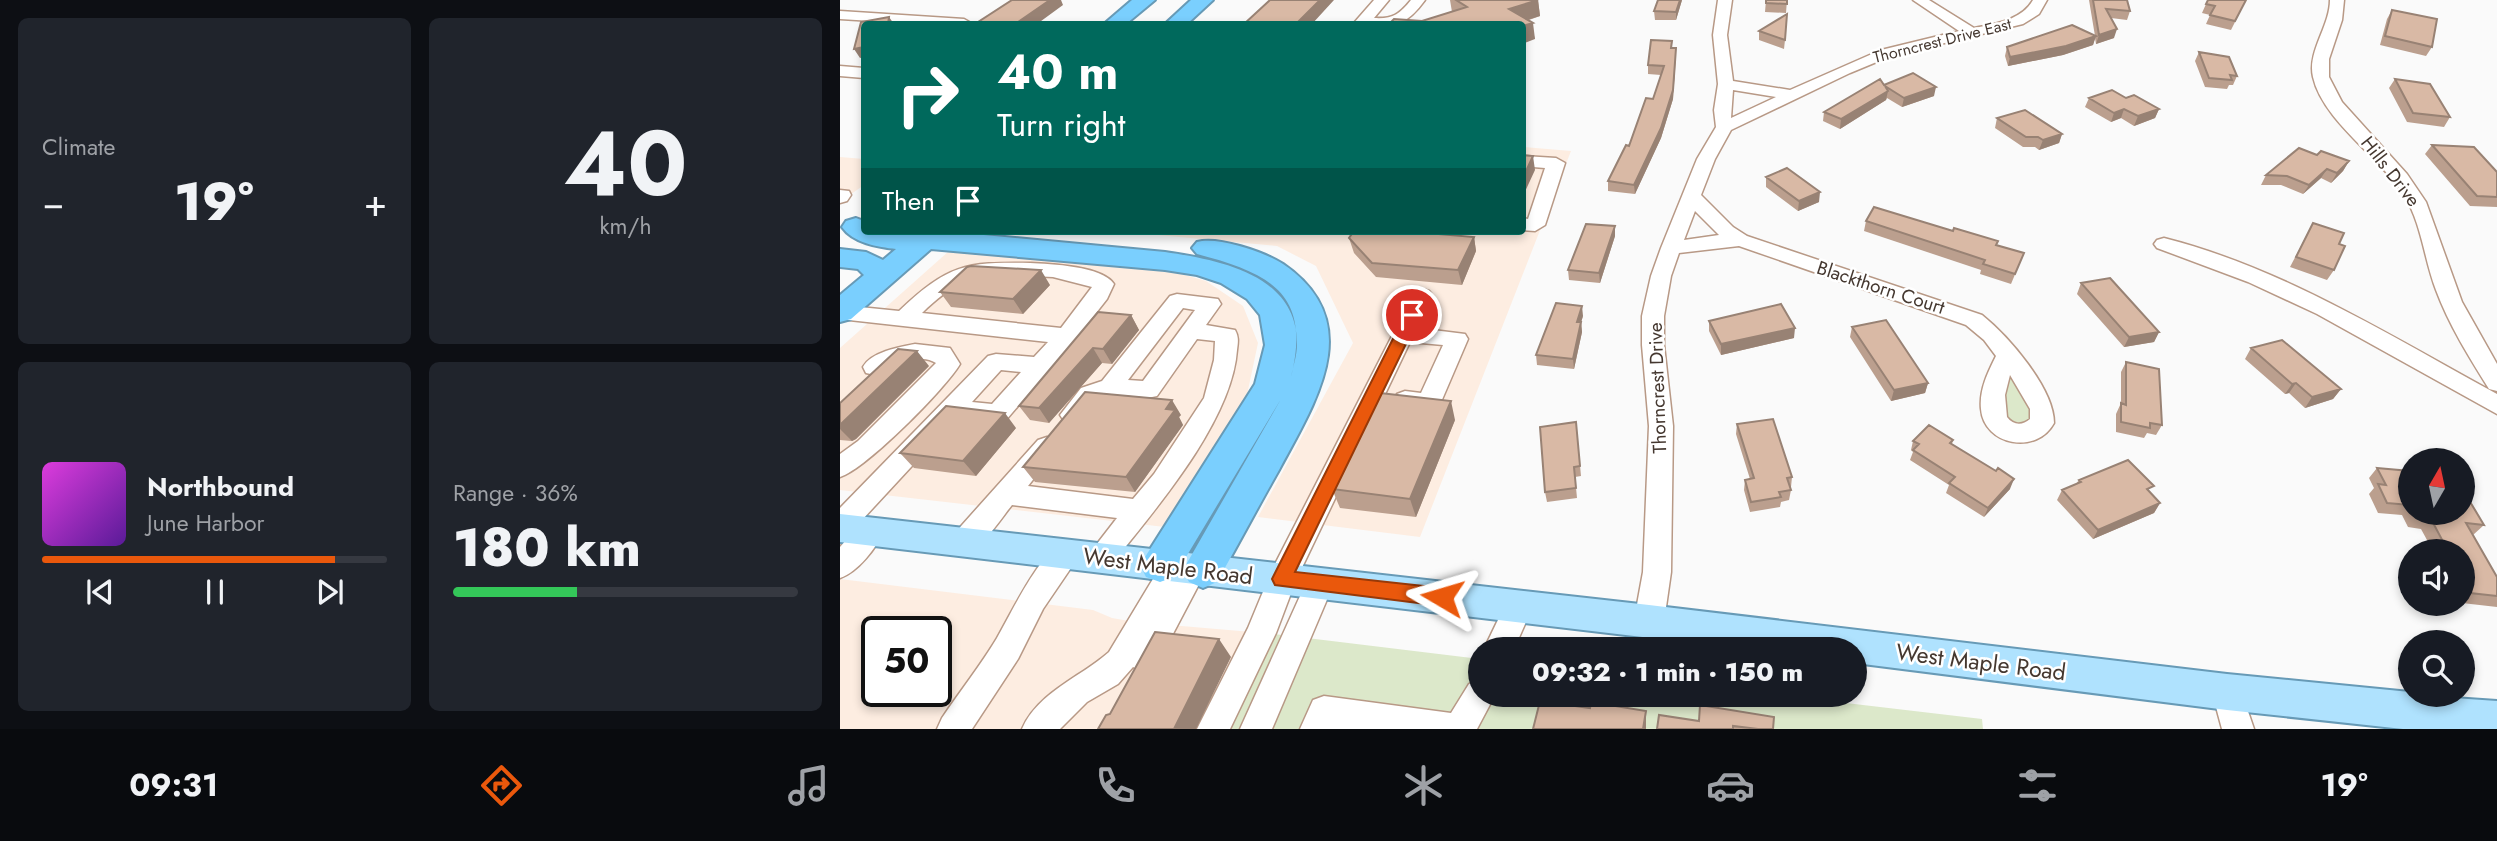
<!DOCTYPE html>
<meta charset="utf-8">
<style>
:root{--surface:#171b24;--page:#20242c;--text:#f1f3f6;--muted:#9ea1a6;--line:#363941;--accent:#ea580c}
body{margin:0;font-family:Jost,sans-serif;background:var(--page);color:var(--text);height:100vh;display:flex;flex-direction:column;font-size:26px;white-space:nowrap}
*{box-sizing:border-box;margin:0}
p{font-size:23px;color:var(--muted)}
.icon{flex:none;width:38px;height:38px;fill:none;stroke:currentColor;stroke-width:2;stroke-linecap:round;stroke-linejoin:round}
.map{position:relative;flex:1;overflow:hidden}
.side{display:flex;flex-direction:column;gap:18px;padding:18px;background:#0d0f14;width:840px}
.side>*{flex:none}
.guide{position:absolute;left:21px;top:21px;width:665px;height:214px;border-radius:7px;box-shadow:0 4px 10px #0003;background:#00695c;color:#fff;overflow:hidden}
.needle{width:46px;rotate:9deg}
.buttons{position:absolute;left:1558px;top:448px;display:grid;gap:14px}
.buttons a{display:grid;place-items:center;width:77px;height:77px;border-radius:50%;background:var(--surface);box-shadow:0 4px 10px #0003;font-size:35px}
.speed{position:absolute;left:21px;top:616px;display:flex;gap:14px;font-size:35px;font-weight:700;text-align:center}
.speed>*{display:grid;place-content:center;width:91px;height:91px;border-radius:50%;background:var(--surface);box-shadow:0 4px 10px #0003;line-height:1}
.speed .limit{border:4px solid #111;border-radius:10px;background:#fff;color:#111}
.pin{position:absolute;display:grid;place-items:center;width:60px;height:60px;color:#fff;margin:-30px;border:4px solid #fff;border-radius:50%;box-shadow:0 2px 7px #0007}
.me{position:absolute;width:77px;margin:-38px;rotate:277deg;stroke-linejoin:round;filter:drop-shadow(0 0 5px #0008)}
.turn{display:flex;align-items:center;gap:24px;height:147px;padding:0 21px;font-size:32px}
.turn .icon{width:91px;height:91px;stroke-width:2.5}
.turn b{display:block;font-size:49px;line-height:60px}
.then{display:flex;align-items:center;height:66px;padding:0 21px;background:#0003;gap:14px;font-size:26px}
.big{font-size:52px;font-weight:800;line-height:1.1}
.side .card{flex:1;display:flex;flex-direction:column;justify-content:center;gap:10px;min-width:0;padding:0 24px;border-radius:10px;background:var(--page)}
.side .dial{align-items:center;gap:0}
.dial b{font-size:91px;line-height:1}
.song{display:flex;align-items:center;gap:21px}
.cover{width:84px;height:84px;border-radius:10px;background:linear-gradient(135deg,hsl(300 70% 55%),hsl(270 70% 35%))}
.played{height:7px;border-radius:4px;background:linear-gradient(90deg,var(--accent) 85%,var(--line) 85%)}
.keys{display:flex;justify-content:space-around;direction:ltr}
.heat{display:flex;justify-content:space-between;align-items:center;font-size:38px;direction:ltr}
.charge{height:10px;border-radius:5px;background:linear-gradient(90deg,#34c759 36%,var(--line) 0)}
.side .tiles{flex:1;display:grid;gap:18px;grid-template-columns:repeat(2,1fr)}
.trip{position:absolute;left:628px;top:637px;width:399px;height:70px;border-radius:35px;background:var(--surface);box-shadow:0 4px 10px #0003;font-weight:800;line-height:70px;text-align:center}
.tab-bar{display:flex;height:112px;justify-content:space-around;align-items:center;background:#090b0e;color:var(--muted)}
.tab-bar .icon{width:49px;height:49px}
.tab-bar .selected{color:var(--accent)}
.tab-bar b{font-size:32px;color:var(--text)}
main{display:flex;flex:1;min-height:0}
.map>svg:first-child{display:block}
.commercial{fill:#fdede1;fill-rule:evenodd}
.green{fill:#dce8ca}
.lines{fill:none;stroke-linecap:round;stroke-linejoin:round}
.minor-casing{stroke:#b89986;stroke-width:3}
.major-casing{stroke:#679ab6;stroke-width:4}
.highway-casing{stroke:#679ab6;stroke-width:4}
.minor{fill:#fff;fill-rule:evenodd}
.major{fill:#afe2fe;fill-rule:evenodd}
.highway{fill:#7acffe;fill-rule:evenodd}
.wall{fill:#bb9f8e}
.shaded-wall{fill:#988274}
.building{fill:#d9b9a5;stroke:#988274;stroke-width:2}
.route{fill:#ea580c;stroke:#983908;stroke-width:2}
.labels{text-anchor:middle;stroke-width:5;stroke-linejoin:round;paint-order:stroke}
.far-street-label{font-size:16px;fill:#453830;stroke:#fff}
.street-label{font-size:19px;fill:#453830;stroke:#fff}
.near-street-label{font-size:23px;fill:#453830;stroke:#fff}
</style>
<main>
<section class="side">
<div class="tiles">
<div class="card"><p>Climate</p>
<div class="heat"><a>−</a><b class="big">19°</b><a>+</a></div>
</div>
<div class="card dial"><b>40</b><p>km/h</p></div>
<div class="card">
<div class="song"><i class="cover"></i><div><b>Northbound</b><p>June Harbor</p></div></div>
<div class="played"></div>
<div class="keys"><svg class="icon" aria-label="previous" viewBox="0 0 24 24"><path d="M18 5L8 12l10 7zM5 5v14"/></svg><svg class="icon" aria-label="pause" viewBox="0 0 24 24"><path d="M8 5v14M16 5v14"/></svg><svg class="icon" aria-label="next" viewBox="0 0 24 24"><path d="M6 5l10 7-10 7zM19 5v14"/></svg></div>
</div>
<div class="card"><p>Range · 36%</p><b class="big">180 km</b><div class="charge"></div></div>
</div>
</section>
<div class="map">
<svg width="1657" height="729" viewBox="0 0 1657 729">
<rect width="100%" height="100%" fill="#fafafa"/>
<path class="commercial" d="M683 147 731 151 580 537 418 517 513 343 476 266 437 246 274 231H682Z
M0 157 24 159V185L0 202Z
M109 251 331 271 366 281 403 306 418 343 404 409 325 527 0 490V348Z
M0 579 253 610 272 618 295 622 434 634 390 729H0ZM37 632H96V691H37Z"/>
<path class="green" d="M1170 375 1189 404 1193 419 1183 427 1166 421 1163 404Z
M434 634 640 659V695H937L1142 719 1143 729H390Z"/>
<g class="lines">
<g class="minor-casing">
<path id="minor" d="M534 0H549L534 18C552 19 559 15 571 0H585C561 33 550 24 513 24Z
M878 0H892L887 35 893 81 950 90 1041 50 1119 31 1073 0H1089L1134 28C1155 24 1182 20 1193 0H1207L1199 14 1183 24 1051 56 1010 73 891 130 875 159 861 195 893 227 907 236 1142 315C1168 336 1214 388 1214 423 1197 455 1144 446 1141 409 1139 390 1148 372 1156 356L1144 340 1126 325 899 246 839 253 831 276 824 316V345L833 426 831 572 824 621 819 630 809 634 799 630 794 621 803 572 809 426 802 345V316L811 276 821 248 857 159 876 127 874 110 878 84 873 35ZM893 90 936 97 891 118ZM855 211 879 235 844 240ZM1170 375 1190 409V419C1182 426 1173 425 1167 417L1165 395Z
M1490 0H1504L1502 20 1489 59V77L1502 102 1567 174 1586 202 1622 302 1657 364V391L1649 389C1629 357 1609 325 1596 290 1584 259 1582 224 1564 195 1540 157 1483 121 1473 77 1467 52 1490 26 1490 0Z
M0 11 124 19 131 23 81 24 0 19Z
M0 66 24 68V78L0 76Z
M682 156 716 158 725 163 705 225 695 231 682 230V218L688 219 705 168 682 166Z
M0 190 9 191 11 195 7 201 0 203Z
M1324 238C1443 268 1550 336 1657 394V414L1477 314 1408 282 1317 248 1314 244 1317 240Z
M190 263C211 264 262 266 274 284L267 299 234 341 166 420C153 424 137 421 124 417L121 413 9 534 0 537V508L148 356 156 354 194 357 208 342 0 319V305L59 311C108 265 124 262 190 263ZM168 275 213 277 252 287 221 328 82 313C112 284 126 278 168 275ZM161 370 181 372 152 404 132 402Z
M582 289 589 291 593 296 577 328 625 334 628 339 601 402 597 408C584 412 570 410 557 406L553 400 557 394 565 391 581 393 603 345 570 342 456 580 436 633 390 729H357L408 628 432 570 575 291Z
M337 294 378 299 381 304 366 325 395 330C399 337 398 342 397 350 392 422 314 511 270 566L260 570 250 566 246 558 277 518 172 505C158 522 138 558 114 550L110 542 114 534 198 440 207 437 216 440 219 447 188 486 293 499 314 474 364 398 374 360 375 341 357 339 317 396C299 401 273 388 257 400 243 410 244 428 224 421L220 415 241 388 262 381 330 296ZM343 308 355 310 303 381 288 380Z
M75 344 110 348 120 364C106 388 26 469 0 477V454L18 441 96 363C73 348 49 380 26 373L23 367C31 352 59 347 75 344Z
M31 520 41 523 44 531C36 548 18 572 0 578V547L21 523Z
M225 542 235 546 239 554 235 562 203 609 178 659 132 729H97L102 718C120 691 141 665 157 638 171 614 200 551 225 542Z
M335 555 345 560 353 557 363 561 367 569 315 668 304 672 293 667 278 684 247 702 220 729H182C198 692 241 677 269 652L325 559Z
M480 571 490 574 494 583 432 729H400L470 574Z
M679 593 689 597 693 606 674 649H644L669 597Z
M1387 677 1398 682 1414 729H1382L1372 692 1376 682Z
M640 679V695H655L637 729H460L473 700 484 696 611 713 629 684Z"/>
</g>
<g class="major-casing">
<path id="major" d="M0 514 809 605 1387 674 1570 692V695L1657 701V729H1563L1387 710 1015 663V649H904L0 542Z"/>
</g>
<g class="highway-casing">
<path id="highway" d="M292 0H315L286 24H264Z
M351 0H373L347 24H325Z
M16 218 24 221V231H102L325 252C379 260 458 274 457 345 457 355 453 367 451 377 472 293 429 273 357 254L352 248 357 242C378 236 424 252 443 264 528 322 476 401 439 470 418 507 398 545 377 582L363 588 349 582 343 570 441 399 334 577 320 582 306 577 300 565 415 384 425 345 420 315 407 299 381 283 357 275 325 270 91 249 11 319 0 322V295L24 275 18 269 0 267V249L26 252 43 260 56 249C38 247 13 243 2 227L6 221Z"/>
</g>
<use href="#minor" class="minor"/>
<use href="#major" class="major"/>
<use href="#highway" class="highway"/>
</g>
<path class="wall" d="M610 0H698L700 16 689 20 695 39 549 24 582 21 612 12Z
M842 0 836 20H815L814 11Z
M926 0H947L946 13 925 12Z
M1249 0H1287L1290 11 1287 20 1271 18 1274 38 1256 44 1255 38 1253 45 1223 55 1168 66 1165 56 1167 47 1255 36Z
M1406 0 1391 30 1366 24 1370 15 1362 13 1366 4Z
M1552 10 1592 47 1586 56 1540 45 1547 19Z
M919 31 945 40 944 49 919 40Z
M832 48 836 57 833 99 821 138 795 194 768 191V181L789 146 813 99 821 75 808 74V65Z
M1359 52 1397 76 1393 85H1389L1387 89 1365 87 1355 61Z
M1555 79 1610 117 1604 127 1567 122 1549 88Z
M1044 85 1094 96 1062 107 1047 98 1046 100 1000 129 983 121 984 112Z
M1249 98H1286L1319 109 1315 118 1294 126 1281 118 1271 122 1245 107Z
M1157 118 1222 134 1219 143 1199 150 1195 147H1183L1155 128Z
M1592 145 1657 172V207L1630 206 1585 154Z
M1477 155 1509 161 1503 171 1491 183 1481 178 1463 194 1441 185H1421L1426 175Z
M926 177 979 202 958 211 926 187Z
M1026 221 1156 245 1184 253 1171 284 1140 274 1141 270 1024 231Z
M1473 223 1499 244 1494 270 1487 280 1450 267Z
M775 226V236L760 283 729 280 728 270Z
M410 231H440L439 233Z
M634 237 636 251 622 285 536 277 514 253 509 238Z
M1241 283 1319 332 1314 342 1284 347 1237 294Z
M210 285 183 314 111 307 100 292Z
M291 315 299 330 272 364 262 363 209 423 190 420 179 406Z
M743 316 741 322 742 332 734 369 697 365 696 355Z
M869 321 954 338 881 355 869 331Z
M1012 327 1088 383 1085 393 1051 401 1010 337Z
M1411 348 1501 389 1493 399 1465 408 1449 393 1445 394 1405 359Z
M1286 362 1322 425 1316 435 1307 433 1304 438 1276 432V414L1281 403V372Z
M89 366 16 439 12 441 0 440V403Z
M341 415 339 417 343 425 295 492 195 482 183 467Z
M615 420 576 517 500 508 492 489Z
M736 422 741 476 735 477 737 498 707 502 705 492Z
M897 424 952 477 951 487H950L951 490 949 500 941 502 940 507 910 512 904 490 905 480 910 479 896 434Z
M176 428 136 476 74 468 60 453Z
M1113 440 1112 444 1170 489 1144 517 1106 493 1109 485 1070 460 1073 452 1071 450 1073 441Z
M1537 468 1570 471V513H1622L1644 525 1633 535 1657 577V607L1622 603V551H1593L1581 529 1568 527 1562 515 1538 513 1529 494 1534 488 1529 478Z
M1239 480 1320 503 1314 513 1253 539 1217 500 1222 490 1236 484Z
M859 721 933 729H817Z"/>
<path class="shaded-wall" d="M210 0H221L223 5 197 24H179L178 22Z
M480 0H494L472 24H456Z
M698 0 700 16 674 24 669 9Z
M840 0H842L836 20V12Z
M49 17 54 24H48Z
M693 23 695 39 682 44V26Z
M1277 29 1274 38 1256 44 1259 35Z
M1256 36 1253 45 1223 55 1168 66 1170 57Z
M24 47V57L20 58 14 49Z
M836 48 833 99 821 138 795 194 794 185Z
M1096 87 1094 96 1062 107 1064 98Z
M1048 91 1046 100 1000 129 1001 119Z
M1284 109 1281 118 1271 122 1274 113Z
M1319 109 1315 118 1294 126 1298 116Z
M1222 134 1219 143 1199 150 1203 140Z
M693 156 695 170 682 198V180Z
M1509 161 1503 171 1491 183 1497 173Z
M1487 169 1481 178 1463 194 1469 185Z
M980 192 979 202 958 211 959 201Z
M775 226V236L760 283 759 273Z
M634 237 636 251 622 285 618 270Z
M201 270 210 285 183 314 173 299Z
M742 306 743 316 738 332 737 322Z
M291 315 299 330 272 364 263 349Z
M741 322 742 332 734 369 733 359Z
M955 328 954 338 881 355V344Z
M1319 332 1314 342 1284 347 1289 337Z
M253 348 262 363 209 423 199 408Z
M77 351 89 366 16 439 12 441 0 429V425Z
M1088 383 1085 393 1051 401 1054 390Z
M1456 383 1449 393 1445 394 1452 384Z
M1501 389 1493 399 1465 408 1472 397Z
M332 400 341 415 339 417 343 425 295 492 286 477Z
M611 401 615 420 576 517 570 499Z
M165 413 176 428 136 476 123 461Z
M1174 479 1170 489 1144 517 1148 508Z
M1320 503 1314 513 1253 539 1258 530Z
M379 639 391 657 356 729H334Z
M806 711V729H803Z"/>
<path class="building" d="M172 0H210L178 22 194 24H135Z
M430 0H480L456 24H404Z
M616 0H698L669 9 693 23 682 26V24H549L554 19 582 21 627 7Z
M818 0H840L836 12 814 11Z
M926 0H947V4L926 3Z
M1253 0H1287L1290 11 1266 9 1277 29 1259 35Z
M1368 0H1406L1395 21 1370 15 1375 6 1366 4Z
M1552 10 1597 19 1592 47 1545 36Z
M947 14 945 40 919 31Z
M49 17 48 24H24V47L14 49 21 22Z
M1232 25 1256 36 1226 46 1170 57 1167 47Z
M811 40 832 41 831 48H836L833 90 821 128 794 185 768 181 786 145 789 146 806 98 813 99 824 66 808 65Z
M1359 52 1389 57 1397 76 1390 75 1392 80 1369 78Z
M1073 73 1096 87 1064 98 1045 86 1048 91 1001 119 984 112 1040 79 1044 85Z
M1555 79 1590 84 1610 117 1573 113Z
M1272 90 1286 98 1294 95 1319 109 1298 116 1284 109 1274 113 1249 98Z
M1185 110 1222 134 1203 140 1198 137H1186L1157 118Z
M1592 145 1634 147 1657 172V197L1637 196Z
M1459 148 1477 155 1481 151 1509 161 1497 173 1487 169 1469 185 1447 176 1426 175Z
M682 155 693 156 682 180Z
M947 168 980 192 959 201 926 177Z
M1034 207 1113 231 1114 228 1158 241 1156 245 1184 253 1175 274 1143 264 1145 260 1026 221Z
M1473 223 1504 233 1499 244 1505 246 1494 270 1456 257Z
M746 224 775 226 759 273 728 270Z
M514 231H563L634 237 618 270 532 263 509 238Z
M131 266 201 270 173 299 100 292 127 267Z
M1270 278 1319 332 1289 337 1241 283Z
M716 303 742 306 737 322H741L733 359 696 355Z
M941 304 955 328 881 344 869 321Z
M258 312 291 315 263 349 253 348 199 408 179 406Z
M1046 320 1088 383 1054 390 1012 327Z
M1442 340 1501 389 1472 397 1456 383 1452 384 1411 348Z
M58 349 77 351 0 425V403Z
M1286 362 1319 369 1322 425 1310 423V428L1281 422V403L1286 405Z
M245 392 332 400 326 409 335 410 286 477 183 467Z
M540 393 611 401 570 499 492 489Z
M106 406 165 413 123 461 60 453Z
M933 419 952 477 947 478 951 490 939 492 941 497 911 502 905 480 914 478 897 424Z
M736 422 740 466 734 467 736 488 705 492 700 427Z
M1089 425 1113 440 1110 443 1156 471 1158 468 1174 479 1148 508 1109 483 1115 477 1073 450 1079 444 1073 441Z
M1288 460 1314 486 1307 489 1320 503 1258 530 1222 490 1241 482 1239 480Z
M1537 468 1570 471V505L1547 503 1538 484 1546 485Z
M1622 494 1626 495 1644 525 1626 523 1657 577V596L1630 593 1622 578V551H1608L1591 519 1578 518 1575 513H1622Z
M315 632 379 639 334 729H258L266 715 270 714Z
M700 701 750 708 751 702 806 711 803 729H693Z
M860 705 934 717 933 729H918L893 726V729H817L819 715 859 721Z"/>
<path class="route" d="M572 310 580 315 455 572 602 588 609 591 612 597 609 603 602 606 435 585 432 579 435 573 565 315Z"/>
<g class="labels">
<g class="far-street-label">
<text transform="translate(1102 40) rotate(-14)" y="6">Thorncrest Drive East</text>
</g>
<g class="street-label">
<text transform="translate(1551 171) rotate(52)" y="7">Hills Drive</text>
<text transform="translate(1041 287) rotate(18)" y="7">Blackthorn Court</text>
<text transform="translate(817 388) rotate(-92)" y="7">Thorncrest Drive</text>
</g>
<g class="near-street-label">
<text transform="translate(328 566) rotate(7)" y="8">West Maple Road</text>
<text transform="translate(1141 662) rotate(7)" y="8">West Maple Road</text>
</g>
</g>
</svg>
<div class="buttons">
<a><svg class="needle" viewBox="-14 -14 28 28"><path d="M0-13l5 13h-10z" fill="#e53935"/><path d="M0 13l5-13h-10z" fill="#9ea1a6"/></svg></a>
<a><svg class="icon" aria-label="sound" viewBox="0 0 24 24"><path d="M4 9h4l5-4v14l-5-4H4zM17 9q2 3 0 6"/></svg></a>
<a><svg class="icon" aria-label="search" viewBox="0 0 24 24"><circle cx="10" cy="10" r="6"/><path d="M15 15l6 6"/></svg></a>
</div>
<div class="speed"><div class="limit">50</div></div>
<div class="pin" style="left:572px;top:315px;background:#d93025"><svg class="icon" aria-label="arrive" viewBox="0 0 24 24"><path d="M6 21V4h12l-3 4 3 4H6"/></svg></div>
<svg class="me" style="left:602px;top:597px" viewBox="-20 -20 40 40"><path d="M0-17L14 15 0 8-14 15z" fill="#ea580c" stroke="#fff" stroke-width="4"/></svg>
<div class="trip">09:32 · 1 min · 150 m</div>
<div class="guide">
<div class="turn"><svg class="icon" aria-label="right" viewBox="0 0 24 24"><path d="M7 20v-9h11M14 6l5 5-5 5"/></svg><div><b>40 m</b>Turn right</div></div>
<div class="then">Then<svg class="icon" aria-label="arrive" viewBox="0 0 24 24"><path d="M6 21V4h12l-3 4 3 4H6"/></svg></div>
</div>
</div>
</main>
<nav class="tab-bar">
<b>09:31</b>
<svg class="icon selected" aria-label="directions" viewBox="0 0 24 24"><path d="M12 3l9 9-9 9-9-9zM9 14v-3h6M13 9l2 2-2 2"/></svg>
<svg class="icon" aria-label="music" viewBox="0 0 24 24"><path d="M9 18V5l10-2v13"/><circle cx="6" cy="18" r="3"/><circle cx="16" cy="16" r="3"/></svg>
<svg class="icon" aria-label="phone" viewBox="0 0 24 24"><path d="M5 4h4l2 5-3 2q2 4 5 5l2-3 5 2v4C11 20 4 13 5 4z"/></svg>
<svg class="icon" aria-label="climate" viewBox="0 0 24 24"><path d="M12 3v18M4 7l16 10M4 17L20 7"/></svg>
<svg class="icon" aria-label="car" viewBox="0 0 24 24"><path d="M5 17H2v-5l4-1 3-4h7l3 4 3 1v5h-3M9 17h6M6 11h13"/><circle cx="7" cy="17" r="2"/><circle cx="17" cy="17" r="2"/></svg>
<svg class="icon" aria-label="filters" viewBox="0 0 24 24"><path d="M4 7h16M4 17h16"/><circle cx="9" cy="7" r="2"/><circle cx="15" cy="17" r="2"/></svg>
<b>19°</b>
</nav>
